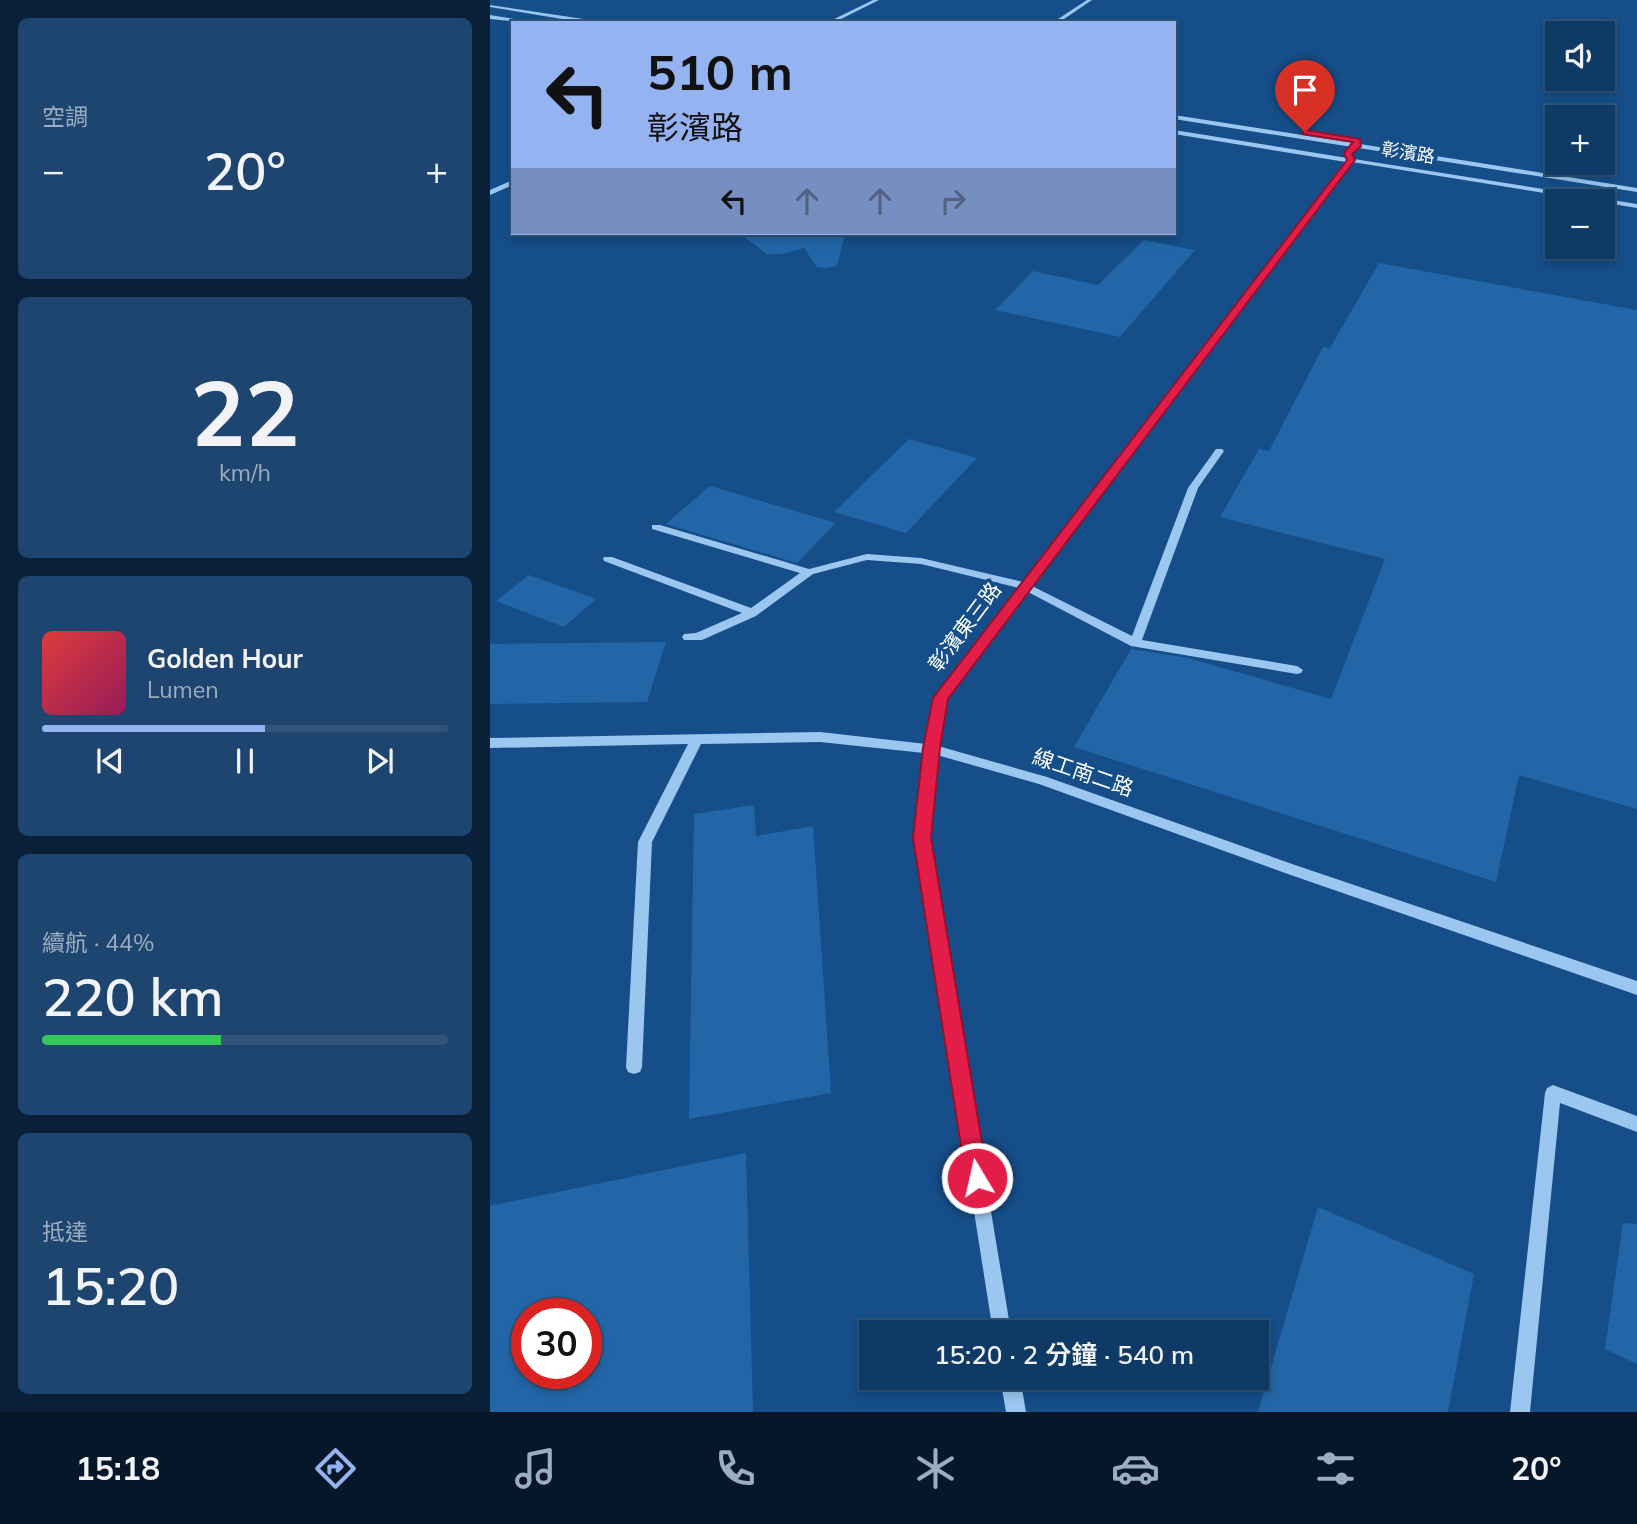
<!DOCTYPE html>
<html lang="zh-TW">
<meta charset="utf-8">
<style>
:root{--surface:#103a66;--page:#1e456f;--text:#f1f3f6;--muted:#9cadbf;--line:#30547a;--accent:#95b2f1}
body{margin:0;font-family:Mulish,"Noto Sans TC",sans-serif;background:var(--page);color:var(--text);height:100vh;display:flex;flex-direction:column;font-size:26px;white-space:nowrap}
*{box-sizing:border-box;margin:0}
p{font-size:23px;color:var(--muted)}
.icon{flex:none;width:38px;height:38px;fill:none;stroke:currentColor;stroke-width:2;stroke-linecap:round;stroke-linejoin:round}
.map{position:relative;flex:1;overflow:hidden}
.side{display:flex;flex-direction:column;gap:18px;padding:18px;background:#092038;width:490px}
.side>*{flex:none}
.hud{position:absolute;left:21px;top:21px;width:665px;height:214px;border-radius:0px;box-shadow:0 4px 10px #0003,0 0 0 2px var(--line);background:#95b2f1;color:#111;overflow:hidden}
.tools{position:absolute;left:1055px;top:21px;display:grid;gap:14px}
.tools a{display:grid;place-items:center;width:70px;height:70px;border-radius:0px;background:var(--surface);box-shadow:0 4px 10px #0003,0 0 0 2px var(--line);font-size:35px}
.speed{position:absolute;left:21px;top:1298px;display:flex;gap:14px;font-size:35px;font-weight:700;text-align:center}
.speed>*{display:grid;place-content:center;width:91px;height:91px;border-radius:50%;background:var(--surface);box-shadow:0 4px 10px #0003,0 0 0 2px var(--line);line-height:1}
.speed .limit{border:10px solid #d22;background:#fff;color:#111}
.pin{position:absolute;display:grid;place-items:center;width:60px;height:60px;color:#fff;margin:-72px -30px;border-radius:50% 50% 50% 0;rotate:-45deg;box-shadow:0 0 7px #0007}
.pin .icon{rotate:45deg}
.me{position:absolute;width:77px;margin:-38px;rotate:351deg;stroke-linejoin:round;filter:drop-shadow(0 0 5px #0008)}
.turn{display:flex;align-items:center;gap:24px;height:147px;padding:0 21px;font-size:32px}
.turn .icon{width:91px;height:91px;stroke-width:2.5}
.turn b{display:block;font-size:49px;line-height:60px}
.lanes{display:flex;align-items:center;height:66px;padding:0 21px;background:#0003;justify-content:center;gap:35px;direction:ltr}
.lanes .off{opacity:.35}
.big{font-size:52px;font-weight:600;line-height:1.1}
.side .widget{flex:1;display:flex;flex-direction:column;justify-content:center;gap:10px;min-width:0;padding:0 24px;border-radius:10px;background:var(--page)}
.side .dial{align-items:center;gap:0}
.dial b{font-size:91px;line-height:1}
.song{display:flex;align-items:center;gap:21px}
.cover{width:84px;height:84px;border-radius:10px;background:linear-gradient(135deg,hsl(0 70% 55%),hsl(330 70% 35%))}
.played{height:7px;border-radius:4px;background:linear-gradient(90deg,var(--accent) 55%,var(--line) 55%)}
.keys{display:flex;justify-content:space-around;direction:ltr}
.heat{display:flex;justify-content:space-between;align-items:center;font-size:38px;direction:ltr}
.charge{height:10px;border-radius:5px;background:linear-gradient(90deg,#34c759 44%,var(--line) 0)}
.trip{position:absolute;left:369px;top:1320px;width:410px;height:70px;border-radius:0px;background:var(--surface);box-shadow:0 4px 10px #0003,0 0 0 2px var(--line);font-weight:600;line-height:70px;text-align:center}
.tabs{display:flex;height:112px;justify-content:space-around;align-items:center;background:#061729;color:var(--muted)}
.tabs .icon{width:49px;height:49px}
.tabs .on{color:var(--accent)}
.tabs b{font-size:32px;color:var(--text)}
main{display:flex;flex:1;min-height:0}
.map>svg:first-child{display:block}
.building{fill:#2366a7;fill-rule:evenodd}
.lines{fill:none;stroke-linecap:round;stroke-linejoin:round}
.minor{fill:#9bc6ef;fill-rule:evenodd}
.route{fill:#e11d48;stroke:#92132f;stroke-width:2}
.labels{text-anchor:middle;stroke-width:7;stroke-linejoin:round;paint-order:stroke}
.far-street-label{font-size:18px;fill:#fff;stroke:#154e88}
.street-label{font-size:21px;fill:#fff;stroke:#154e88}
</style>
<main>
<section class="side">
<div class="widget"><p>空調</p>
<div class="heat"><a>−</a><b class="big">20°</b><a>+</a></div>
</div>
<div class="widget dial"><b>22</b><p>km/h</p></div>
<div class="widget">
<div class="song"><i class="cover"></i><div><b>Golden Hour</b><p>Lumen</p></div></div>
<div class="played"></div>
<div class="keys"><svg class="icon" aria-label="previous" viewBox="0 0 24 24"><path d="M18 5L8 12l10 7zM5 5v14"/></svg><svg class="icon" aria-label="pause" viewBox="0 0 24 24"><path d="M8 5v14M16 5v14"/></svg><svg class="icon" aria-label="next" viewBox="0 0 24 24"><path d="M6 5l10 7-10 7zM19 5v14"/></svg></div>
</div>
<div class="widget"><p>續航 · 44%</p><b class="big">220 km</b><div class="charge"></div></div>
<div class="widget"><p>抵達</p><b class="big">15:20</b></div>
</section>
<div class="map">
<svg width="1147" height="1412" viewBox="0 0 1147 1412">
<rect width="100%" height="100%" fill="#154e88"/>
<path class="building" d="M249 233H355L347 266 336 268 327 267 314 248 292 254H277Z
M654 240 705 250 630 337 505 310 543 271 608 285Z
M889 263 1147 310V809L1029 775 1006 882 584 747 641 649 698 658 841 699 895 559 730 517 769 449 779 451 833 347 840 348Z
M419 439 487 458 416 533 344 512Z
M220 486 346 523 307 563 176 524Z
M39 575 106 599 74 627 6 601Z
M176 642 157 702 0 704V644Z
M264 805 266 836 323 826 341 1093 199 1119 204 814Z
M256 1153 263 1412H0V1206ZM37 1314H96V1374H37Z
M828 1207 984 1274 958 1412H768Z
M1133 1223 1147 1224V1364L1115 1349Z"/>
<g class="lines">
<path class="minor" d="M383 0H389L343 23H336Z
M597 0H602L568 23H562Z
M0 5 107 21 109 23H96L0 7Z
M0 15 37 21 39 23 0 19Z
M684 115 864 143 867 139 870 141V144L1147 188V192L869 148 861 154 864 159 1147 204V208L862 162 542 586 642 636 698 488 726 449H732L734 451 708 488 652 640 807 666 813 670 811 673 807 674 641 646 538 592 457 699 448 746 557 777 805 865 1147 981V995L795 873 549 784 447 755 439 838 521 1332H503L425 838 434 753 330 742 211 744 162 842 152 1067 150 1072 144 1074 138 1072 136 1067 148 842 198 744 0 748V738L330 732 436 744 447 695 529 588 431 564 377 560 323 574 266 616 212 640H194L192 637 194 634 206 633 252 613 114 561 113 559 114 557H122L261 608 310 573 162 529V525H170L319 569 377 554 431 558 533 582 856 162 684 134V130L857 158 855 154 862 147 684 119Z
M23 180V185L0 195V190Z
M1063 1085 1147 1116V1132L1070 1103 1040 1412H1020L1055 1093 1057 1088Z
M510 1377H530L536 1412H516Z"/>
</g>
<path class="route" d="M815 130 870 139 871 146 862 154 865 160 458 699 450 748 441 838 498 1178 495 1186 487 1190 479 1186 476 1178 423 838 433 748 443 698 857 160 854 153 863 142 812 134Z"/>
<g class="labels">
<g class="far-street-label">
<text transform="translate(918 153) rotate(9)" y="6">彰濱路</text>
</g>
<g class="street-label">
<text transform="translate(475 627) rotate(-53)" y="7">彰濱東三路</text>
<text transform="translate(593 773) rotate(19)" y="7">線工南二路</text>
</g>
</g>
</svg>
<div class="tools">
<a><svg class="icon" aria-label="sound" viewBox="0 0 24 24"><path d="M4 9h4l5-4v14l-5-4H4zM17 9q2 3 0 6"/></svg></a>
<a>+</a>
<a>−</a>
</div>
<div class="speed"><div class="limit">30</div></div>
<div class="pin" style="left:815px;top:132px;background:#d93025"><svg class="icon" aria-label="arrive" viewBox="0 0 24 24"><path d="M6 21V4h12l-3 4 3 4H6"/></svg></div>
<svg class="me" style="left:487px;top:1178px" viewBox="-20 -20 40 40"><circle r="17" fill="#e11d48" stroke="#fff" stroke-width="3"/><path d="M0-11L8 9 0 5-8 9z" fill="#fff"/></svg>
<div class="trip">15:20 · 2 分鐘 · 540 m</div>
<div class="hud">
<div class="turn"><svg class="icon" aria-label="left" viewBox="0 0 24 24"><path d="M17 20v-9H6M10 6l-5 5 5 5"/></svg><div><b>510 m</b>彰濱路</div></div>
<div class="lanes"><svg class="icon" aria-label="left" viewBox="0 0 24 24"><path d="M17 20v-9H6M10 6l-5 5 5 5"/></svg><svg class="icon off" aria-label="ahead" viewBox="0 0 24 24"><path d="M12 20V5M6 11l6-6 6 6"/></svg><svg class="icon off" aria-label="ahead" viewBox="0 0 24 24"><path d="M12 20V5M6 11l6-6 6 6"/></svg><svg class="icon off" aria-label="right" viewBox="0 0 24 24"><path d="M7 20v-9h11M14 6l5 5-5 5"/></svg></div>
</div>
</div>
</main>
<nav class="tabs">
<b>15:18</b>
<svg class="icon on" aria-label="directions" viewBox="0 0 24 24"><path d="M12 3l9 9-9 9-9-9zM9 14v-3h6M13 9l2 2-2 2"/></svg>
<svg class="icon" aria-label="music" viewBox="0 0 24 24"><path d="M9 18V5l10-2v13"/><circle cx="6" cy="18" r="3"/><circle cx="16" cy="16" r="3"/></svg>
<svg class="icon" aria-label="phone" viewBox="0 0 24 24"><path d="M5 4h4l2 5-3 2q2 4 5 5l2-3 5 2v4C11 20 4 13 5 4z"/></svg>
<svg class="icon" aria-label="climate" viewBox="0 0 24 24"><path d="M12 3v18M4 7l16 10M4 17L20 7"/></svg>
<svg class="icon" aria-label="car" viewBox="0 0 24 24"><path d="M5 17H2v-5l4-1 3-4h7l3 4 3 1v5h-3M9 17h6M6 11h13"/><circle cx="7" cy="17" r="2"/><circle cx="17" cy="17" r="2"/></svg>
<svg class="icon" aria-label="filters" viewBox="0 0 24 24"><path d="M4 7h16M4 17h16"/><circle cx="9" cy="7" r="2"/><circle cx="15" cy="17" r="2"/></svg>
<b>20°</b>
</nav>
